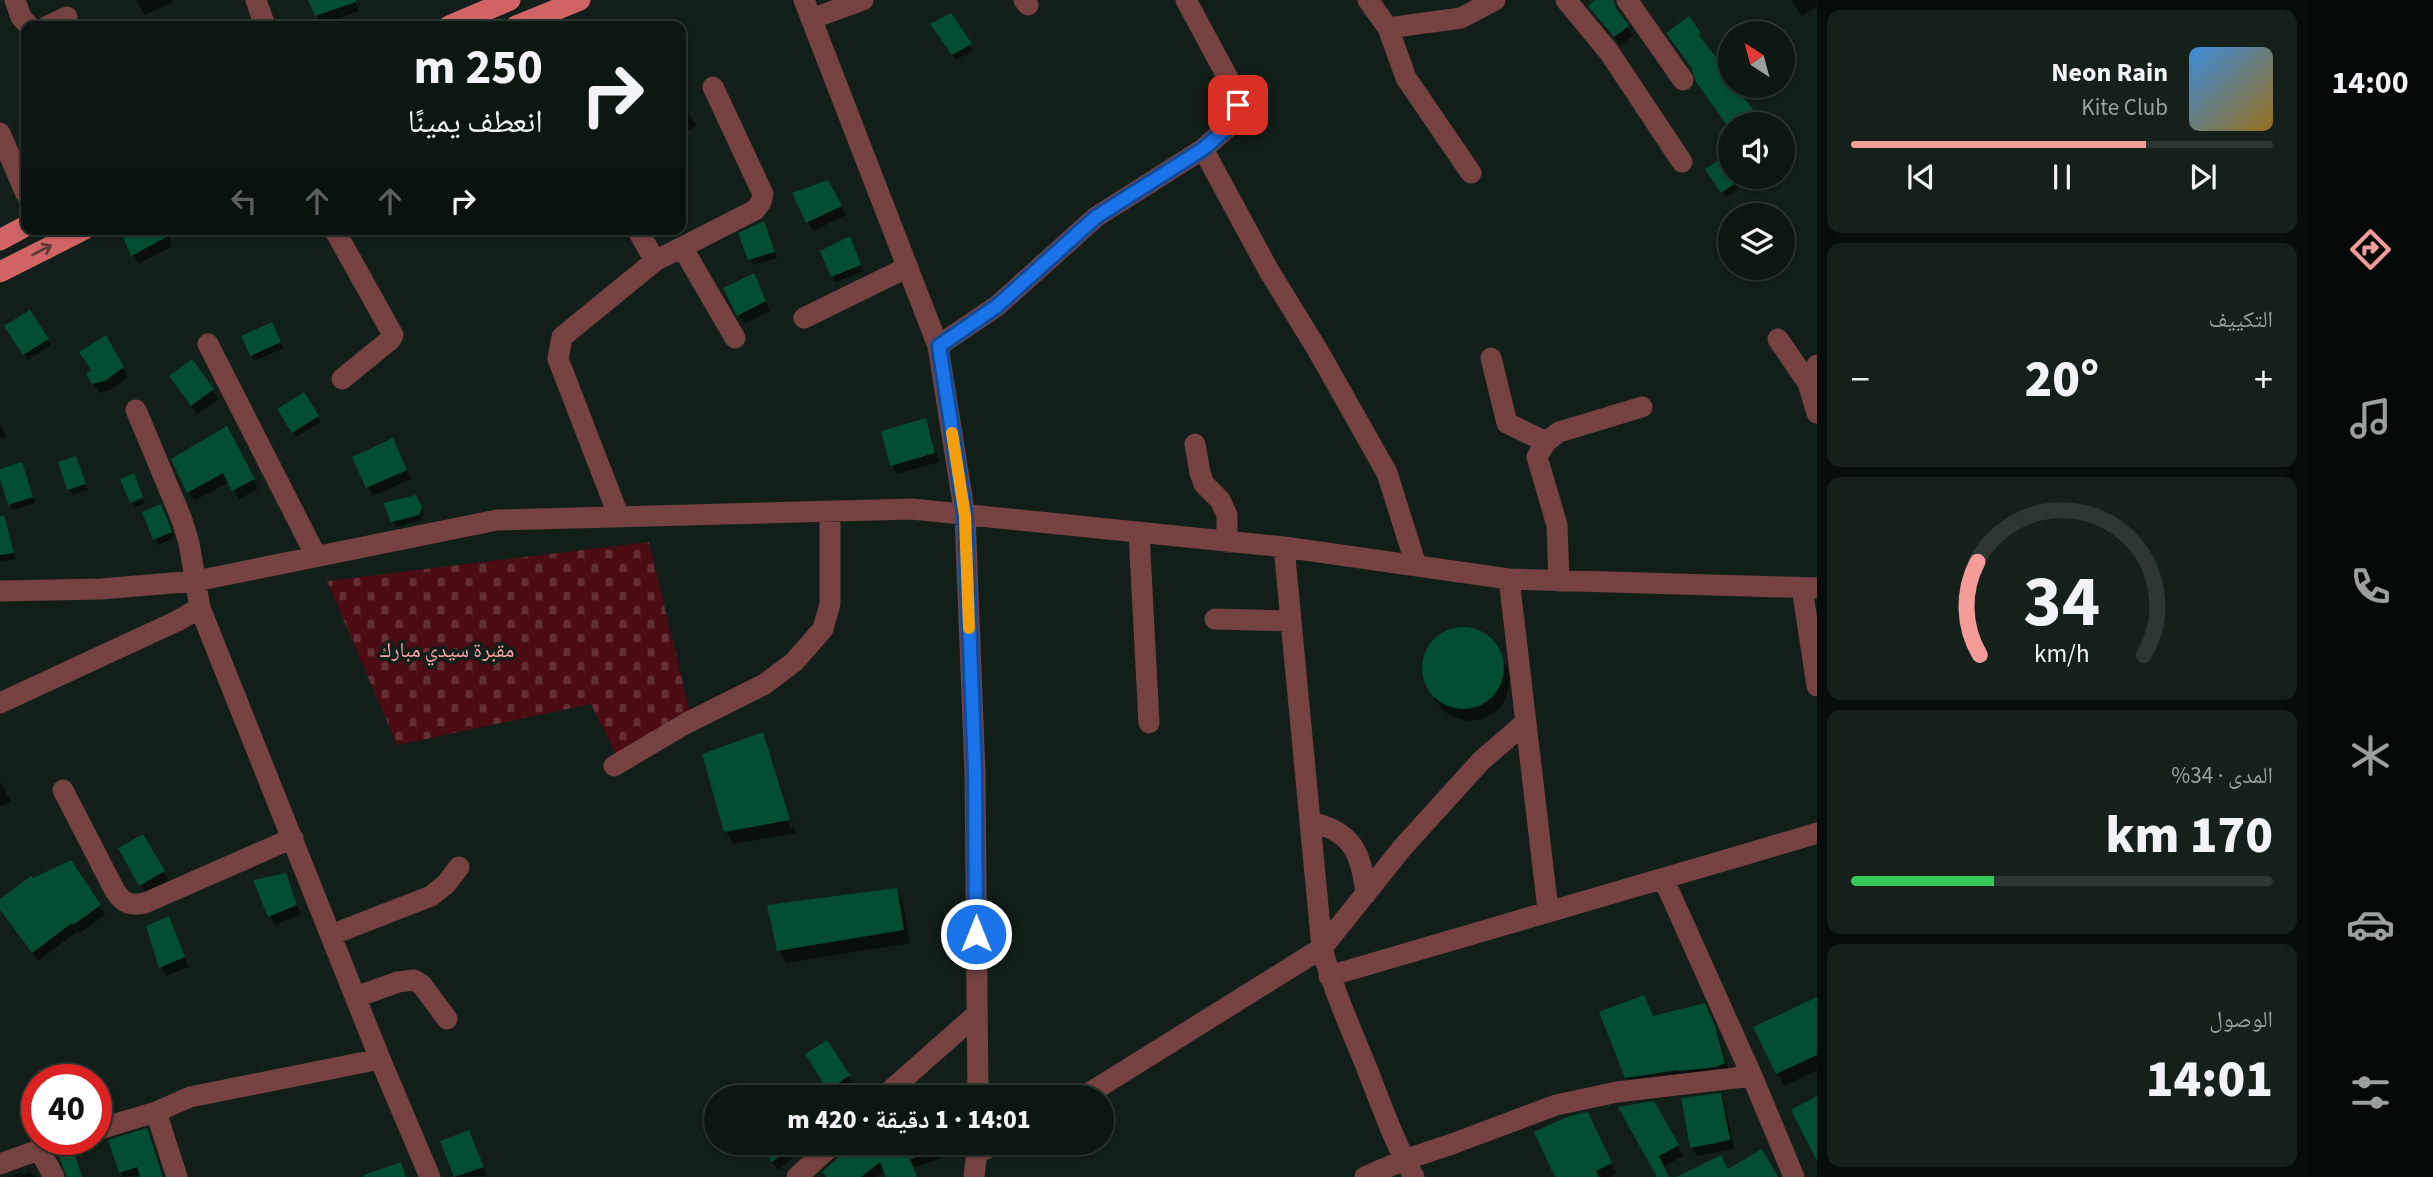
<!DOCTYPE html>
<html lang="ar">
<meta charset="utf-8">
<style>
:root{--surface:#0d1712;--page:#16201b;--text:#f1f3f6;--muted:#9a9f9f;--line:#2d3632;--accent:#f59b9a}
body{margin:0;font-family:"Source Sans 3","Noto Naskh Arabic",sans-serif;background:var(--page);color:var(--text);direction:rtl;height:100vh;display:flex;flex-direction:column;font-size:26px;white-space:nowrap}
*{box-sizing:border-box;margin:0}
p{font-size:23px;color:var(--muted)}
.icon{flex:none;width:38px;height:38px;fill:none;stroke:currentColor;stroke-width:2;stroke-linecap:round;stroke-linejoin:round}
.map{position:relative;flex:1;overflow:hidden;direction:ltr}
.panel{display:flex;flex-direction:column;gap:10px;padding:10px;background:#070d0a;width:490px}
.panel>*{flex:none}
.guide{position:absolute;left:21px;top:21px;width:665px;height:214px;border-radius:14px;box-shadow:0 2px 5px #0004,0 0 0 2px var(--line);direction:rtl;background:#0d1712;color:var(--text);overflow:hidden}
.needle{width:46px;rotate:324deg}
.tools{position:absolute;left:1718px;top:21px;display:grid;gap:14px}
.tools a{display:grid;place-items:center;width:77px;height:77px;border-radius:50%;background:var(--surface);box-shadow:0 2px 5px #0004,0 0 0 2px var(--line);font-size:35px}
.speed{position:absolute;left:21px;top:1064px;display:flex;gap:14px;font-size:35px;font-weight:700;text-align:center}
.speed>*{display:grid;place-content:center;width:91px;height:91px;border-radius:50%;background:var(--surface);box-shadow:0 2px 5px #0004,0 0 0 2px var(--line);line-height:1}
.speed .limit{border:10px solid #d22;background:#fff;color:#111}
.pin{position:absolute;display:grid;place-items:center;width:60px;height:60px;color:#fff;margin:-30px;border-radius:14px;box-shadow:0 4px 10px #0006}
.me{position:absolute;width:77px;margin:-38px;rotate:0deg;stroke-linejoin:round;filter:drop-shadow(0 0 5px #0008)}
.turn{display:flex;align-items:center;gap:24px;height:147px;padding:0 28px;font-size:32px}
.turn .icon{width:91px;height:91px;stroke-width:2.5}
.turn b{display:block;font-size:49px;line-height:60px}
.lanes{display:flex;align-items:center;height:66px;padding:0 28px;background:#0003;justify-content:center;gap:35px;direction:ltr}
.lanes .off{opacity:.35}
.big{font-size:52px;font-weight:800;line-height:1.1}
.panel .tile{flex:1;display:flex;flex-direction:column;justify-content:center;gap:10px;min-width:0;padding:0 24px;border-radius:14px;background:var(--page)}
.panel .dial{align-items:center;gap:0}
.dial svg{height:182px;overflow:visible;fill:none;stroke:var(--line);stroke-width:7;stroke-linecap:round;text-anchor:middle}
.dial text{fill:var(--text);stroke:none}
.song{display:flex;align-items:center;gap:21px}
.cover{width:84px;height:84px;border-radius:10px;background:linear-gradient(135deg,hsl(210 70% 55%),hsl(40 70% 35%))}
.played{height:7px;border-radius:4px;background:linear-gradient(90deg,var(--accent) 70%,var(--line) 70%)}
.keys{display:flex;justify-content:space-around;direction:ltr}
.heat{display:flex;justify-content:space-between;align-items:center;font-size:38px;direction:ltr}
.charge{height:10px;border-radius:5px;background:linear-gradient(90deg,#34c759 34%,var(--line) 0)}
.trip{position:absolute;left:704px;top:1085px;width:410px;height:70px;border-radius:35px;background:var(--surface);box-shadow:0 2px 5px #0004,0 0 0 2px var(--line);font-weight:800;line-height:70px;text-align:center;direction:rtl}
main{display:flex;flex:1;min-height:0}
.tab-bar{display:flex;flex-direction:column;width:126px;justify-content:space-around;align-items:center;background:#050907;color:var(--muted)}
.tab-bar .icon{width:49px;height:49px}
.tab-bar .active{color:var(--accent)}
.tab-bar b{font-size:32px;color:var(--text)}
.map>svg:first-child{display:block}
.cemetery{fill:url(#cemetery-stones)}
.shadow{fill:#0007}
.building{fill:#034d32}
.lines{fill:none;stroke-linecap:round;stroke-linejoin:round}
.minor{stroke:#754141;stroke-width:21}
.major{stroke:#cf6366;stroke-width:21}
.oneway{stroke:#5d3a37}
.route-casing{stroke:#114b97;stroke-width:18}
.route{stroke:#1a73e8;stroke-width:12}
.slow{stroke:#f59e0b;stroke-width:12}
.labels{text-anchor:middle;stroke-width:7;stroke-linejoin:round;paint-order:stroke}
.park-label{font-size:21px;fill:#fca4a3;stroke:#111f18}
</style>
<main>
<nav class="tab-bar">
<b>14:00</b>
<svg class="icon active" aria-label="directions" viewBox="0 0 24 24"><path d="M12 3l9 9-9 9-9-9zM9 14v-3h6M13 9l2 2-2 2"/></svg>
<svg class="icon" aria-label="music" viewBox="0 0 24 24"><path d="M9 18V5l10-2v13"/><circle cx="6" cy="18" r="3"/><circle cx="16" cy="16" r="3"/></svg>
<svg class="icon" aria-label="phone" viewBox="0 0 24 24"><path d="M5 4h4l2 5-3 2q2 4 5 5l2-3 5 2v4C11 20 4 13 5 4z"/></svg>
<svg class="icon" aria-label="climate" viewBox="0 0 24 24"><path d="M12 3v18M4 7l16 10M4 17L20 7"/></svg>
<svg class="icon" aria-label="car" viewBox="0 0 24 24"><path d="M5 17H2v-5l4-1 3-4h7l3 4 3 1v5h-3M9 17h6M6 11h13"/><circle cx="7" cy="17" r="2"/><circle cx="17" cy="17" r="2"/></svg>
<svg class="icon" aria-label="filters" viewBox="0 0 24 24"><path d="M4 7h16M4 17h16"/><circle cx="9" cy="7" r="2"/><circle cx="15" cy="17" r="2"/></svg>
</nav>
<section class="panel">
<div class="tile">
<div class="song"><i class="cover"></i><div><b>Neon Rain</b><p>Kite Club</p></div></div>
<div class="played"></div>
<div class="keys"><svg class="icon" aria-label="previous" viewBox="0 0 24 24"><path d="M18 5L8 12l10 7zM5 5v14"/></svg><svg class="icon" aria-label="pause" viewBox="0 0 24 24"><path d="M8 5v14M16 5v14"/></svg><svg class="icon" aria-label="next" viewBox="0 0 24 24"><path d="M6 5l10 7-10 7zM19 5v14"/></svg></div>
</div>
<div class="tile"><p>التكييف</p>
<div class="heat"><a>−</a><b class="big">20°</b><a>+</a></div>
</div>
<div class="tile dial"><svg viewBox="0 0 100 80">
<path d="M14 69A42 42 0 1 1 86 69"/>
<path d="M14 69A42 42 0 0 1 13 28" stroke="#f59b9a"/>
<text x="50" y="56" font-size="32" font-weight="700">34</text>
<text x="50" y="72" font-size="11">km/h</text>
</svg></div>
<div class="tile"><p>المدى · 34%</p><b class="big">170 km</b><div class="charge"></div></div>
<div class="tile"><p>الوصول</p><b class="big">14:01</b></div>
</section>
<div class="map">
<svg width="1817" height="1177" viewBox="0 0 1817 1177">
<defs>
<pattern id="cemetery-stones" width="16" height="16" patternUnits="userSpaceOnUse" patternTransform="scale(1.75)"><rect width="16" height="16" fill="#4b0c13"/><path d="M2 7V4a2 2 0 0 1 4 0v3zM10 15v-3a2 2 0 0 1 4 0v3z" fill="#642f34"/></pattern>
</defs>
<rect width="100%" height="100%" fill="#111f18"/>
<path class="cemetery" d="M649 542 690 713 616 754 591 704 397 745 327 581Z"/>
<path class="shadow" d="M136 0H172L173 2 145 15Z
M310 0H355L359 11 321 25Z
M1598 0H1614L1620 16 1633 36 1620 45 1590 6Z
M1791 0H1817V6L1802 16Z
M951 15 973 50 956 60 936 30Z
M1700 34 1704 41 1702 42 1731 86H1733L1754 113 1758 120 1752 124H1731V130L1702 90 1694 69 1673 40Z
M681 101 697 126 681 135Z
M1708 169 1731 177H1741L1746 184 1726 197Z
M828 182 846 215 813 231 808 222Z
M165 229 173 246 138 264 124 233Z
M767 229 777 258 753 265 741 234Z
M852 244 863 271 836 282 833 276Z
M754 275 770 311 744 324 739 315Z
M30 312 51 345 28 360 7 327Z
M274 330 283 348 255 361 243 337Z
M105 337 128 377 110 390 99 393 88 375 93 371Z
M192 361 218 399 197 414 176 385Z
M304 395 321 422 296 437 280 410Z
M925 420 930 429 939 462 897 474 892 465Z
M0 423 6 437 0 439Z
M232 438 258 489 239 499 229 482 194 501 188 492Z
M398 450 411 479 373 496 368 487Z
M76 458 88 490 72 495 69 489Z
M21 464 35 503 13 510 0 471Z
M144 499 145 503 134 508 132 504Z
M419 503 424 514 421 520 396 527 393 521Z
M164 512 174 538 158 545 155 539Z
M5 525 16 559 0 561V526Z
M1458 629H1471L1482 634 1492 642 1507 667 1510 679 1508 692 1503 704 1494 713 1482 719 1469 721 1456 718 1445 712 1436 701 1424 675V662L1427 650 1435 640 1446 632Z
M762 734 769 746H765L791 829 794 828 769 746 796 833 733 844 726 831Z
M0 782 11 801 0 807Z
M142 836 169 881 146 894 120 849Z
M285 875 301 914 275 925 270 916Z
M896 890 903 903 910 943 786 963 779 950Z
M0 901 100 906 105 915 80 933 78 931 38 961 2 913Z
M168 919 189 967 166 976 161 967 148 927Z
M1644 997 1654 1018 1710 1016 1720 1039 1730 1075 1633 1088 1626 1077Z
M1817 999V1070L1784 1086 1756 1027Z
M827 1042 854 1085 835 1097 813 1064Z
M781 1091 786 1097H773Z
M1720 1095 1725 1104 1734 1149 1697 1156 1692 1147Z
M1653 1103 1683 1156 1663 1167 1668 1177H1659Z
M1593 1124 1616 1174 1609 1177H1557Z
M147 1130 164 1177H142L141 1175 123 1177 110 1141Z
M469 1132 474 1141 487 1176 456 1177 443 1142Z
M768 1143H812L778 1170 772 1162V1148Z
M850 1143H947L951 1155 913 1168 917 1177H888L885 1170 876 1177H822L845 1153Z
M30 1171 32 1175 35 1174 37 1177H8L21 1172 23 1175Z"/>
<path class="building" d="M308 0H356V2L315 16Z
M1595 0H1614L1616 8 1629 26 1614 37 1588 6Z
M951 13 972 44 952 55 930 24Z
M1689 16 1701 33 1699 35 1731 77V86H1735L1755 112 1739 124H1726L1696 82 1691 67 1666 33Z
M1731 152V177H1745L1721 193 1705 169Z
M828 180 842 206 806 223 792 193Z
M764 221 775 252 748 260 738 233Z
M120 229H181L131 256Z
M850 236 861 265 831 277 820 251Z
M754 273 766 301 737 316 723 288Z
M30 310 49 339 23 355 4 326Z
M272 322 281 342 250 356 241 336Z
M106 335 124 367 105 381 92 384 86 374 91 370 79 352Z
M192 359 214 389 191 406 169 376Z
M304 392 319 416 292 433 277 409Z
M926 418 935 453 890 466 881 431Z
M227 426 255 479 232 491 223 473 187 493 171 459Z
M393 438 407 470 366 488 352 457Z
M76 456 86 484 67 490 58 462Z
M22 462 33 497 8 505 0 479V469Z
M134 473 143 497 130 503 120 479Z
M416 495 422 507 419 515 391 522 383 503Z
M161 504 172 532 153 540 142 512Z
M4 515 14 553 0 555V516Z
M1422 668a41 41 0 1 1 82 0a41 41 0 1 1-82 0Z
M763 732 790 820 724 832 702 754Z
M143 834 165 871 139 886 118 848Z
M71 860 101 905 73 925 72 923 32 953 0 910V899L31 876 33 878Z
M286 873 297 905 268 917 253 880Z
M897 888 904 930 777 951 767 905Z
M169 916 185 957 159 968 146 926Z
M1644 995 1653 1016 1705 1003 1715 1026 1725 1063 1716 1067 1679 1071V1070L1625 1078 1599 1012Z
M1817 997V1055L1776 1074 1753 1027Z
M827 1040 850 1075 828 1090 805 1054Z
M1721 1093 1730 1140 1690 1148 1681 1098Z
M1817 1096V1161L1791 1110Z
M1654 1101 1679 1145 1659 1156 1669 1177H1657L1618 1107Z
M1588 1112 1612 1163 1596 1171 1599 1177H1555L1534 1132 1569 1116Z
M147 1128 163 1177H140L137 1167 119 1173 108 1140Z
M469 1130 484 1167 454 1177 440 1141Z
M776 1143H795L772 1162 764 1152Z
M848 1143H952V1145L910 1159 917 1177H886L880 1162 861 1177H826L822 1172 843 1153Z
M1762 1149 1778 1177H1676L1721 1155 1728 1169Z
M74 1152 82 1177H67L59 1157Z
M401 1162 406 1177H364V1175Z"/>
<g class="lines">
<path class="minor" d="M15 0 21 17 29 26
M256 0 265 26
M804 0 938 346 965 516 975 773 978 1097
M1024 0 1028 5
M1368 0 1388 28 1461 18 1495 0
M1566 0 1609 52 1682 162
M1627 0 1683 80
M811 19 863 0
M48 26 67 17
M1388 28 1406 78 1471 173
M0 133 26 194
M1203 149 1269 271 1317 349 1387 473 1416 565
M334 229 393 335 390 340 342 379
M637 229 655 261
M682 247 735 338
M804 318 908 267
M1778 339 1808 383
M208 344 316 556
M938 346 997 306 1096 217 1203 149 1235 121 1238 105 1235 91 1186 0
M1491 358 1507 423 1546 442
M1817 365 1808 383 1817 413
M136 410 182 520 189 543 200 608 380 1059 430 1177
M1195 444 1200 473 1204 484 1220 500 1227 515V542
M619 517 558 359 562 337 655 261 755 210 761 202 763 194 713 87
M1139 533 1149 723
M1284 547 1322 948C1333 989 1350 1027 1366 1066 1381 1104 1394 1142 1414 1177
M1509 579 1548 910
M1559 581 1557 525 1537 457 1546 442 1559 432 1642 407
M1802 588 1817 686
M0 591 101 589 196 581 497 520 912 509 1284 547 1509 579 1817 588
M1215 619 1291 621
M0 703 177 621 200 608
M614 766 685 724 765 684 794 662 823 629 830 604V512
M63 790 115 891C124 904 130 906 145 903L293 838
M1310 822C1353 831 1361 853 1366 894
M1664 880 1752 1076 1794 1177
M331 935 431 896 446 884 459 867
M1329 976C1492 927 1655 882 1817 833
M356 997 398 982 414 980 422 985 447 1019
M883 1097 977 1014
M1083 1097 1322 948 1403 847 1481 761 1526 722
M156 1112 177 1177
M96 1130 156 1112 190 1097 380 1059
M39 1149 54 1177
M978 1152 1000 1143
M0 1164 69 1139
M797 1177 834 1143
M974 1177 978 1143
M1365 1177 1404 1160 1452 1144 1556 1105 1617 1092 1752 1076"/>
<path class="major" d="M449 26 510 0
M516 26 580 0
M0 240 26 226
M0 272 85 229"/>
</g>
<defs><path id="oneway-shaft" d="M-6 0H5M1.5-3L5.5 0L1.5 3" fill="none" stroke-width="1.6" stroke-linecap="round" stroke-linejoin="round" transform="scale(1.75)"/></defs>
<use class="oneway" href="#oneway-shaft" transform="translate(42 250) rotate(-27)"/>
<g class="lines">
<g class="route-casing">
<path id="route" d="M976 934 975 773 965 516 939 346 997 306 1096 217 1203 149 1235 121 1238 105"/>
</g>
<use href="#route" class="route"/>
<path class="slow" d="M952 433 965 516 969 628"/>
</g>
<g class="labels">
<g class="park-label">
<text x="447" y="657">مقبرة سيدي مبارك</text>
</g>
</g>
</svg>
<div class="tools">
<a><svg class="needle" viewBox="-14 -14 28 28"><path d="M0-13l5 13h-10z" fill="#e53935"/><path d="M0 13l5-13h-10z" fill="#9a9f9f"/></svg></a>
<a><svg class="icon" aria-label="sound" viewBox="0 0 24 24"><path d="M4 9h4l5-4v14l-5-4H4zM17 9q2 3 0 6"/></svg></a>
<a><svg class="icon" aria-label="layers" viewBox="0 0 24 24"><path d="M12 4l9 5-9 5-9-5zM3 14l9 5 9-5"/></svg></a>
</div>
<div class="speed"><div class="limit">40</div></div>
<div class="pin" style="left:1238px;top:105px;background:#d93025"><svg class="icon" aria-label="arrive" viewBox="0 0 24 24"><path d="M6 21V4h12l-3 4 3 4H6"/></svg></div>
<svg class="me" style="left:976px;top:934px" viewBox="-20 -20 40 40"><circle r="17" fill="#1a73e8" stroke="#fff" stroke-width="3"/><path d="M0-11L8 9 0 5-8 9z" fill="#fff"/></svg>
<div class="trip">14:01 · 1 دقيقة · 420 m</div>
<div class="guide">
<div class="turn"><svg class="icon" aria-label="right" viewBox="0 0 24 24"><path d="M7 20v-9h11M14 6l5 5-5 5"/></svg><div><b>250 m</b>انعطف يمينًا</div></div>
<div class="lanes"><svg class="icon off" aria-label="left" viewBox="0 0 24 24"><path d="M17 20v-9H6M10 6l-5 5 5 5"/></svg><svg class="icon off" aria-label="ahead" viewBox="0 0 24 24"><path d="M12 20V5M6 11l6-6 6 6"/></svg><svg class="icon off" aria-label="ahead" viewBox="0 0 24 24"><path d="M12 20V5M6 11l6-6 6 6"/></svg><svg class="icon" aria-label="right" viewBox="0 0 24 24"><path d="M7 20v-9h11M14 6l5 5-5 5"/></svg></div>
</div>
</div>
</main>
